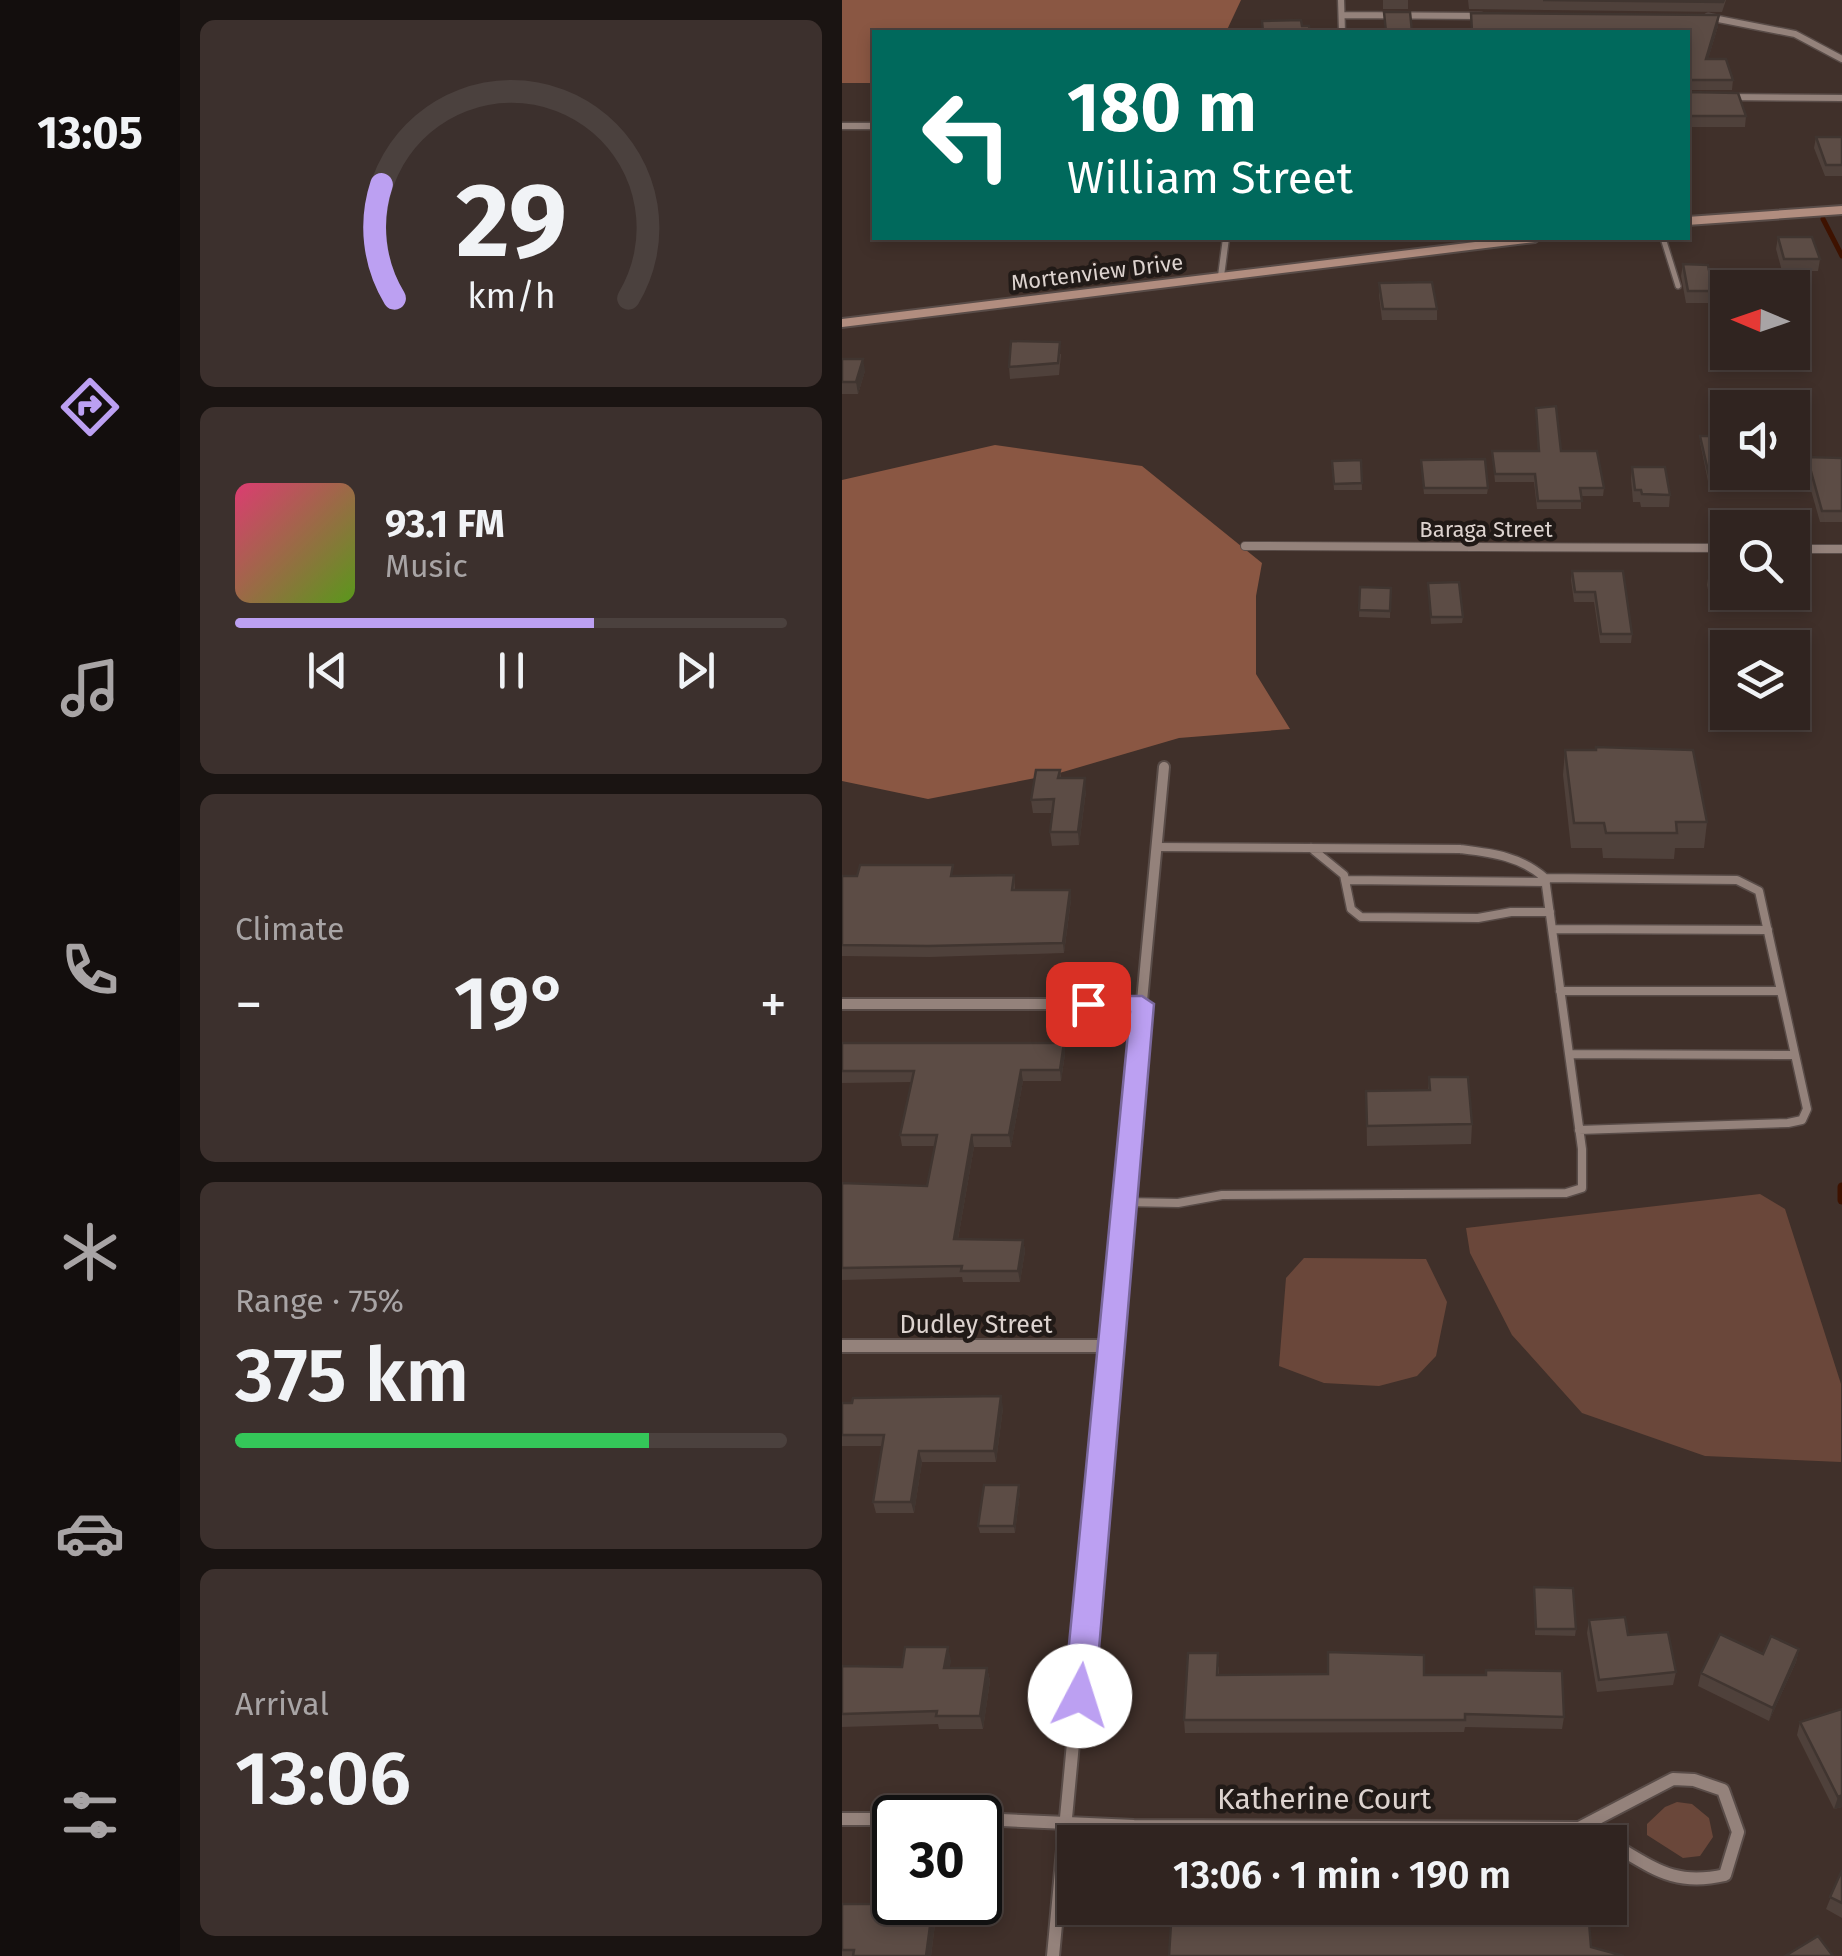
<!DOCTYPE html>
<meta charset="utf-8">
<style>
:root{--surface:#302420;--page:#3c302d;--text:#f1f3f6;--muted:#a8a4a5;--line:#4b413e;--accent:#bca0f2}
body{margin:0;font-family:"Fira Sans",sans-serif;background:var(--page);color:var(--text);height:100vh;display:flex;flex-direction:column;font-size:38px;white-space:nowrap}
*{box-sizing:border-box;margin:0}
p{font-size:32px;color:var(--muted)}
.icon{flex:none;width:55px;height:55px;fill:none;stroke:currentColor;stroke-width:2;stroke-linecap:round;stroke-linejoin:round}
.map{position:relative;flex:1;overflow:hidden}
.details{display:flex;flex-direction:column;gap:20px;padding:20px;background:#1a1412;width:662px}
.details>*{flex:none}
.guide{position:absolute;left:30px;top:30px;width:818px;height:210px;border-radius:0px;box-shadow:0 5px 15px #0003,0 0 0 2px var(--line);background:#00695c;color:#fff;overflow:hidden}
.needle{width:65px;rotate:272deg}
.tools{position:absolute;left:868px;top:270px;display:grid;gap:20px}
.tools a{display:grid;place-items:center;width:100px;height:100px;border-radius:0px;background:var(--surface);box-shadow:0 5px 15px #0003,0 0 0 2px var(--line);font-size:50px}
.speed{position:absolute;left:30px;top:1795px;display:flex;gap:20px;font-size:50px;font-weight:700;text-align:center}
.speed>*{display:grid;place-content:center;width:130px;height:130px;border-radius:50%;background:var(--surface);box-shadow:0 5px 15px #0003,0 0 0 2px var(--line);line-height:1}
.speed .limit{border:5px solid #111;border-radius:15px;background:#fff;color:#111}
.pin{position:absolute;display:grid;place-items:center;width:85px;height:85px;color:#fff;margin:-42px;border-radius:20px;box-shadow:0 5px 15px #0006}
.me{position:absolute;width:110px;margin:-55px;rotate:5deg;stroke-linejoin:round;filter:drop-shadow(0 0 8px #0008)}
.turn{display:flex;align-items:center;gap:35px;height:210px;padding:0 30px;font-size:45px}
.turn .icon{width:130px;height:130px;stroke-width:2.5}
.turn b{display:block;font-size:70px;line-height:85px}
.big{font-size:75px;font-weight:600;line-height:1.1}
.details .card{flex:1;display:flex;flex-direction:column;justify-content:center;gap:15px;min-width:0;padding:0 35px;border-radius:15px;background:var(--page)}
.details .dial{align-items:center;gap:0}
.dial svg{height:260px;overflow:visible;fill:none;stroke:var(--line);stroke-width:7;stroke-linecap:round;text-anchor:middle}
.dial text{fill:var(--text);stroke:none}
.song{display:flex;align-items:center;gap:30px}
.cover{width:120px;height:120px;border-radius:15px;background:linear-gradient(135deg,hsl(340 70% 55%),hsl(90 70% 35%))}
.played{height:10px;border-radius:5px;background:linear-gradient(90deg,var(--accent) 65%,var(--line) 65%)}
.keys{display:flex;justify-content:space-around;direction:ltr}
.heat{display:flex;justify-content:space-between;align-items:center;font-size:55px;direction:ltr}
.charge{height:15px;border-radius:8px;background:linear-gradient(90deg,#34c759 75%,var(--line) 0)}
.trip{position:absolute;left:215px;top:1825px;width:570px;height:100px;border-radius:0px;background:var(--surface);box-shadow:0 5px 15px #0003,0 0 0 2px var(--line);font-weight:600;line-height:100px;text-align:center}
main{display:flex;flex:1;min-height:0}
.tab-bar{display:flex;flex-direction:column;width:180px;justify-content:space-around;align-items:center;background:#130e0d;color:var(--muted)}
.tab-bar .icon{width:70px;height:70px}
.tab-bar .active{color:var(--accent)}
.tab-bar b{font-size:45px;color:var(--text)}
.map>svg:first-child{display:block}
.green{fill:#6a473a}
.forest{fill:#8a5743}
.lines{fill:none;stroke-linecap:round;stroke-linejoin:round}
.stream-far1{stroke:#3e1200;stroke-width:5}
.stream{stroke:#3e1200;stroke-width:9}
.lane-far1-casing{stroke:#594c48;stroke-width:8}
.lane-casing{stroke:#594c48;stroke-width:11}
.street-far3-casing{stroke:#594c48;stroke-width:9}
.street-far2-casing{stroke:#594c48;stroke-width:10}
.street-far1-casing{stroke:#594c48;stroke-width:14}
.street-casing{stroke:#594c48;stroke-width:16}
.secondary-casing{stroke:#594c48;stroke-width:4}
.lane-far1{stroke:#94827b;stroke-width:5}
.lane{stroke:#94827b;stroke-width:8}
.street-far3{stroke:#94827b;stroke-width:6}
.street-far2{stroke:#94827b;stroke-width:8}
.street-far1{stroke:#94827b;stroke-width:10}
.street{stroke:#94827b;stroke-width:12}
.secondary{fill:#b18d7f;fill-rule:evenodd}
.wall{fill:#4f413b}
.shaded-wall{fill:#403530}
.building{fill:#5c4c45;stroke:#403530;stroke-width:2.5}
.route{fill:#bca0f2;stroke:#7a689d;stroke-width:2.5}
.labels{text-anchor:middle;stroke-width:9;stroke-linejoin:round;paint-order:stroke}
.far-street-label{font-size:22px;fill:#ddd3cf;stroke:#211a17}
.street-label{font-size:25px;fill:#ddd3cf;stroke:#211a17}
.near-street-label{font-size:30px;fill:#ddd3cf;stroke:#211a17}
</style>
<main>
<nav class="tab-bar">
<b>13:05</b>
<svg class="icon active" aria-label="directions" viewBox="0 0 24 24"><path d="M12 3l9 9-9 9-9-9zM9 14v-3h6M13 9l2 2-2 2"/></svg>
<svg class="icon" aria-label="music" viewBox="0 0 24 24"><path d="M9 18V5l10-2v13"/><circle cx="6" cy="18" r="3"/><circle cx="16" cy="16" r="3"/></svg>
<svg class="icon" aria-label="phone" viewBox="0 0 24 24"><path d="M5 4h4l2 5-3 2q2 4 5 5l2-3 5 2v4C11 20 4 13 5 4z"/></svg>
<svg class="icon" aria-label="climate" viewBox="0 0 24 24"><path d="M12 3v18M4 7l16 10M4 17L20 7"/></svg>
<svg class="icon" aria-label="car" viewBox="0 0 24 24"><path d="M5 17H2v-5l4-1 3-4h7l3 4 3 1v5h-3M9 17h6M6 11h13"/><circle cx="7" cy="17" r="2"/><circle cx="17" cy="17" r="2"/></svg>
<svg class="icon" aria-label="filters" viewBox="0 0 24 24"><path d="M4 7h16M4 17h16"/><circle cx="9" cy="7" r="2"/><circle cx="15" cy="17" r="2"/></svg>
</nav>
<section class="details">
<div class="card dial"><svg viewBox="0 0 100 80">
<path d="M14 69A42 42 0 1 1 86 69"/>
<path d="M14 69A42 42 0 0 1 10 34" stroke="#bca0f2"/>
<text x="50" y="56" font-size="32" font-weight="700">29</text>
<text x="50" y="72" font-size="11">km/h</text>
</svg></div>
<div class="card">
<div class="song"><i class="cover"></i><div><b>93.1 FM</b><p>Music</p></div></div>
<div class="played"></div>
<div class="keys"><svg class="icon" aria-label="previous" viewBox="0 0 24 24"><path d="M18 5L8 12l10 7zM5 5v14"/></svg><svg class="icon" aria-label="pause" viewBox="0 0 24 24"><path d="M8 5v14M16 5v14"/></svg><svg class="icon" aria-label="next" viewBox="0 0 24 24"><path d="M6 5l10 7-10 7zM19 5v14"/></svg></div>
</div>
<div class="card"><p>Climate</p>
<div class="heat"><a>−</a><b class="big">19°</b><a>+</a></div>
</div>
<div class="card"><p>Range · 75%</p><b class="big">375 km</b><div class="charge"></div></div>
<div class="card"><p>Arrival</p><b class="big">13:06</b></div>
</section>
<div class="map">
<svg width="1000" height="1956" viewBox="0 0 1000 1956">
<rect width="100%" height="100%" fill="#40302a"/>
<path class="green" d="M918 1194 943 1209 999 1384V1462L863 1456 740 1413 670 1335 628 1253 624 1228Z
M462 1258 584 1259 605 1302 594 1356 575 1376 537 1386 482 1383 437 1366 444 1278Z
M835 1802 850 1804 867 1818 871 1837 858 1856 841 1858 805 1835V1824L823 1807Z"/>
<path class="forest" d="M0 0H399L384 32H32V83H0Z
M153 445 300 466 420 563 414 596V674L448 729 337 738 214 774 86 799 0 781V480Z"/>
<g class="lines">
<path class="stream-far1" d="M981 219 1000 256"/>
<path class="stream" d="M1000 1187V1200"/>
<g class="lane-far1-casing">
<path id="lane-far1" d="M821 238 836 286"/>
</g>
<g class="lane-casing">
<path id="lane" d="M469 848 502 875 509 909 519 917 636 918 669 912H708
M703 878 895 880 917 891 965 1109 960 1120 946 1123 737 1130
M503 880 704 882
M710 929 926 930
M718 991H939
M727 1054 953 1055
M282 1202 336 1203 380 1195 724 1193 740 1188V1149L703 878C678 856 650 853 618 849L315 847"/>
</g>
<g class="street-far3-casing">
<path id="street-far3" d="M499 0 500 32
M500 15 639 16
M866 17 953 34 1000 59
M886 97 1000 98
M0 126H32
M379 276 384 238"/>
</g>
<g class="street-far2-casing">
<path id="street-far2" d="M403 546 885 548
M950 549H1000"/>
</g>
<g class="street-far1-casing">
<path id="street-far1" d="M0 1004H300
M275 1267 322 767"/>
</g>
<g class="street-casing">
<path id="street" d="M0 1346H268
M0 1819H52
M138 1819 292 1826 737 1828 831 1779 852 1780 881 1790 896 1832 883 1875C831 1887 811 1867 768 1843
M737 1828 766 1842
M211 1956 276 1265"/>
</g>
<g class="secondary-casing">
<path id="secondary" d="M1000 206V214L845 225V217Z
M666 238H699L693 242 0 327V319Z"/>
</g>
<use href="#lane-far1" class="lane-far1"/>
<use href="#lane" class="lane"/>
<use href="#street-far3" class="street-far3"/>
<use href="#street-far2" class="street-far2"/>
<use href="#street-far1" class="street-far1"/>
<use href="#street" class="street"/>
<use href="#secondary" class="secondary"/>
</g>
<path class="wall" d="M541 0H566V9H541Z
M626 0H884L880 12 627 9Z
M629 13 876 26 866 59 891 80 890 90H845V32H629Z
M845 92 904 116 903 127H845Z
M974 137H1000V176H983L972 148Z
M936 237 978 259 976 271H940L934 249Z
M841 264 871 291 870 303H844L839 276Z
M537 283 595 309V320H540L537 295Z
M219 354 217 375 168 379 167 367Z
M0 359 23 371 16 394H0Z
M694 408 719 451 762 488 761 496H739V509H695L692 482H653L650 451H696Z
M858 436 897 484 896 491H868L858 442Z
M965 457 1000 458V522H978L963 469Z
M519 460 520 490H492L490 461Z
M579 466 646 488 645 494H582Z
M790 467 828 495 827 507H799L798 502H791L789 479Z
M730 571H781L790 634 789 643H758L752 602H732L729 580Z
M867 572 911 599 910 612H871L865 585Z
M586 583 621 617 620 623 589 624Z
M518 587 549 588 548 618 517 617Z
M723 750 865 822 862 848H833L832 859 761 858 760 848H729L721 775Z
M218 770 219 778 244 791 237 845 210 846 208 832 211 813H191L189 800Z
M172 875 173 890H228L229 900 222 953 87 957 0 956V876Z
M0 1043H222L223 1054 219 1081H181L169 1147H132L116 1239 181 1240 183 1251 178 1282H121L120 1277 0 1280V1183L85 1186 93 1146H60L58 1135 69 1082 0 1083Z
M587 1077 630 1124 629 1144 525 1146 524 1091 586 1090Z
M0 1403 161 1408 154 1462H80L72 1513H34L31 1502 40 1446H0Z
M177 1485 178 1491 173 1533H138L136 1526Z
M692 1587 734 1629 733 1636 693 1635Z
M747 1620 786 1635 834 1672 831 1685 755 1692 745 1633Z
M957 1649 954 1662 927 1721 856 1686 859 1673 921 1654Z
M109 1660 107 1668H145L148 1681 141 1729H97L96 1724 0 1727V1666L60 1667Z
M377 1666V1675H643L722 1717 720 1729 623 1727 622 1732 343 1733 342 1720Z
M1000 1709V1807L992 1809 955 1735 958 1722Z
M1000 1870V1918L984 1909Z
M0 1903 91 1904 94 1916 89 1956H0Z"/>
<path class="shaded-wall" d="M877 15 876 26 863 70 864 59Z
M21 359 23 371 16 394 14 382Z
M243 778 244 791 237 845 236 832Z
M228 890 229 900 222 953 221 943Z
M222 1043 223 1054 219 1081 218 1070Z
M179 1070 181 1081 169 1147 167 1135Z
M130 1135 132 1147 114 1250 112 1239Z
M181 1240 183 1251 178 1282 176 1271Z
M159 1396 161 1408 154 1462 152 1451Z
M77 1451 80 1462 72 1513 69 1502Z
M177 1485 178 1491 173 1533 172 1526Z
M106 1647 109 1660 106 1681 102 1668Z
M957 1649 954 1662 927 1721 931 1708Z
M145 1668 148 1681 141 1729 138 1716Z
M1000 1795V1807L992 1809 996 1797Z
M91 1904 94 1916 89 1956H84Z"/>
<path class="building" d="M701 0H882L881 2Z
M542 12H568L570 32H544Z
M629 13 877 15 864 59H884L891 80H845V32L714 30V32H630Z
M459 20 460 26H467L468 32H421L420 21Z
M845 92 896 93 904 116H845Z
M974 137H1000V165H984Z
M936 237H970L978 259H942Z
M841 264 866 265 871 291H846Z
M590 282 595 309H541L537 283Z
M169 341 218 342 216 363 167 367Z
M0 359H21L14 382H0Z
M714 406 719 451H755L762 488H738L740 501H696L693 474H653L650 451H697L694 408Z
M858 436H885V472H895L897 484H869Z
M965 457 1000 458V511H980Z
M643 459 646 488H582L579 460Z
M519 460 520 483 492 484 490 461Z
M790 467H823L828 495 800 494 799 490H793Z
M730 571H781L790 634H759L753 592H733Z
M867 572 885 573V592H910L911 599H872Z
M617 582 621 617H589L586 583Z
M518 587 549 588 548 611 517 610Z
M754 747 851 750 865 822H834L835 833H764L762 823H732L723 750H754Z
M194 770H218L216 778H243L236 832H208L212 799 189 800Z
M18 865H111L109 876 172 875 170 890H228L221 943 86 946 0 945V876H15Z
M0 1043H222L218 1070H179L167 1135H130L112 1239 181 1240 176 1271H119L120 1266 0 1268V1183L85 1186 95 1135H58L72 1071H0Z
M587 1077H626L630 1124 525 1126 524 1091 588 1090Z
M159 1396 152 1451H77L69 1502H31L42 1435H0V1403H10L11 1398Z
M142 1485H177L172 1526H136Z
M692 1587 731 1588 734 1629H694Z
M783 1617 786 1635 826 1632 834 1672 757 1680 747 1620Z
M878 1634 921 1654 929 1636 957 1649 931 1708 859 1673Z
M63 1647H106L102 1668H145L138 1716H94L95 1711 0 1714V1666L60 1667Z
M486 1652 582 1655V1675H644V1670L720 1671 722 1717 623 1714V1720H342L346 1653H376L375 1675 486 1674Z
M1000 1709V1795L996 1797 958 1722Z
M1000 1870V1903L988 1897Z
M0 1904H91L84 1956H11L12 1950H0Z
M330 1908 519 1910V1915L631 1916 632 1921 747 1922 749 1947 782 1956H327Z
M976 1936 991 1956H943Z"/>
<path class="route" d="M246 996H300L312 1004 253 1696 248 1706 238 1710 227 1706 222 1696 288 1012 238 1009 235 1004Z"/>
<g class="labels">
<g class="far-street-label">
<text transform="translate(255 272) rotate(-7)" y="8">Mortenview Drive</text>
<text x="644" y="537">Baraga Street</text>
</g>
<g class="street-label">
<text x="134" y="1333">Dudley Street</text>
</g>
<g class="near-street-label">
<text x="482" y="1809">Katherine Court</text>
</g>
</g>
</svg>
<div class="tools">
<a><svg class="needle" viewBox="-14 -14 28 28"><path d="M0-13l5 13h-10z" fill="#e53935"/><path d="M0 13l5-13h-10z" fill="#a8a4a5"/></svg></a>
<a><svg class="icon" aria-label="sound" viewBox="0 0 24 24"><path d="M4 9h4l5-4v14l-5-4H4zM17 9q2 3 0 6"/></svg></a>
<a><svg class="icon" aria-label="search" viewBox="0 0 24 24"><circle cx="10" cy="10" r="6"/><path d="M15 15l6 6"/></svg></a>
<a><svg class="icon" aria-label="layers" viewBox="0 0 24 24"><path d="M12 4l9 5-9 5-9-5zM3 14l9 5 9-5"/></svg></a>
</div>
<div class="speed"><div class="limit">30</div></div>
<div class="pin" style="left:246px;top:1004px;background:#d93025"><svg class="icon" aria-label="arrive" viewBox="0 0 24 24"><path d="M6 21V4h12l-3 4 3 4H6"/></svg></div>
<svg class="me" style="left:238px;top:1696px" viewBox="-20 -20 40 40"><circle r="19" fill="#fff"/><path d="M0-13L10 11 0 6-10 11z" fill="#bca0f2"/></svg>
<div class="trip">13:06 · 1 min · 190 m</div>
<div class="guide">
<div class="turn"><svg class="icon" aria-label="left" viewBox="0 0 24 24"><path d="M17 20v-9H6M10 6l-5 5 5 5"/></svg><div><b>180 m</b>William Street</div></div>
</div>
</div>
</main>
